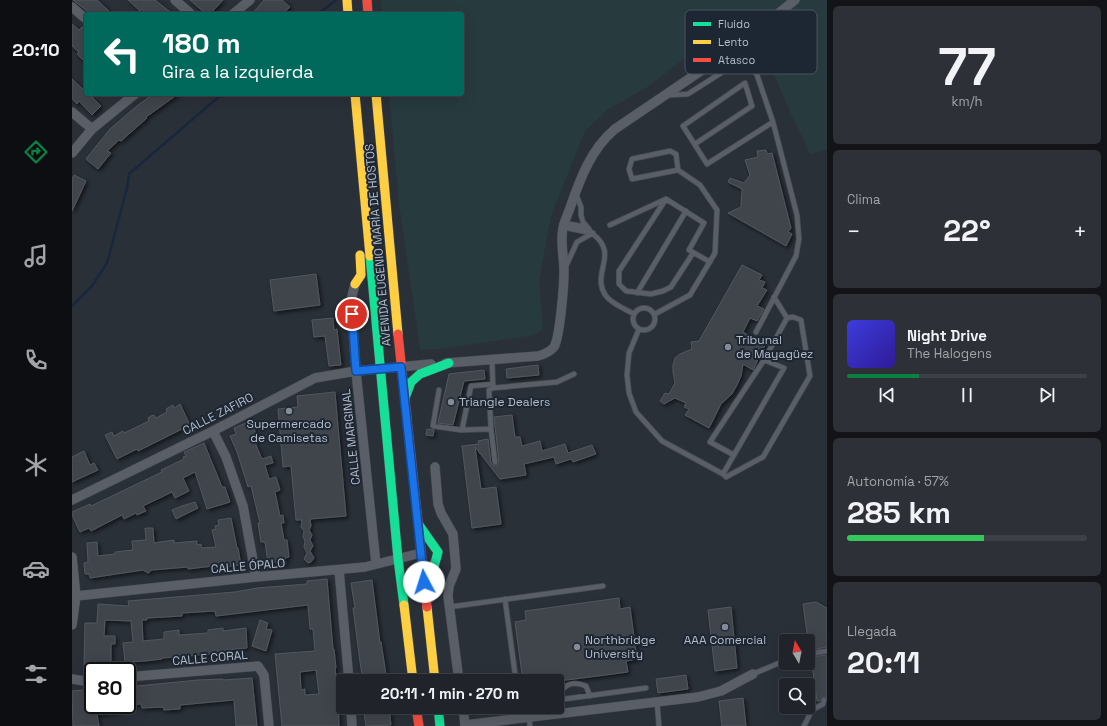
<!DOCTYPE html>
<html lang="es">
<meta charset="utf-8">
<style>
:root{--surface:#20242a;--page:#2d3036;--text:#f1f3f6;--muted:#a2a4a8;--line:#3d4147;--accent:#0b8043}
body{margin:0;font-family:"Space Grotesk",sans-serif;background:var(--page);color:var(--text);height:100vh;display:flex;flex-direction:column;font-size:15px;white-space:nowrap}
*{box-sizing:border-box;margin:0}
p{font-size:13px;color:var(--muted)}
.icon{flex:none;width:22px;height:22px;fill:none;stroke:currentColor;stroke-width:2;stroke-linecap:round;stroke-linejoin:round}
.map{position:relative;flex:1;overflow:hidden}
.sheet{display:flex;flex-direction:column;gap:6px;padding:6px;background:#121417;width:280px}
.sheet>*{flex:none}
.banner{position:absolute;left:12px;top:12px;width:380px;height:84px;border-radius:4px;box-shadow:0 4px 16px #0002,0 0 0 1px var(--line);background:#00695c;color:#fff;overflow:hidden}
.needle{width:26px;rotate:350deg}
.buttons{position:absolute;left:707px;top:634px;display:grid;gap:8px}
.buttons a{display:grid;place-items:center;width:36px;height:36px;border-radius:4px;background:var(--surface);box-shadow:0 4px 16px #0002,0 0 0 1px var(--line);font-size:20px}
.speed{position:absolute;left:12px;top:662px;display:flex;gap:8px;font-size:20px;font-weight:700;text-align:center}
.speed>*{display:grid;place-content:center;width:52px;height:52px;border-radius:50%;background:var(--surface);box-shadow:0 4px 16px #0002,0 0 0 1px var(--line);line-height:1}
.speed .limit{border:2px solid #111;border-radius:6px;background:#fff;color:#111}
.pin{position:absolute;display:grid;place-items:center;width:34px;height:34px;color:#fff;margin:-17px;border:2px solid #fff;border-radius:50%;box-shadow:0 1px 4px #0007}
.me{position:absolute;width:44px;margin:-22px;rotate:355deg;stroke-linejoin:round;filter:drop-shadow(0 0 3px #0008)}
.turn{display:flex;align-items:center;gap:14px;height:84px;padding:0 12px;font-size:18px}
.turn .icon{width:52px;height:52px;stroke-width:2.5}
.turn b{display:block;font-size:28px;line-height:34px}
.big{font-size:30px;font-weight:600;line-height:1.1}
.sheet .tile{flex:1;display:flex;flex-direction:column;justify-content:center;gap:6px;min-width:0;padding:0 14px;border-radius:6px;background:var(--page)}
.sheet .dial{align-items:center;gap:0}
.dial b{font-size:52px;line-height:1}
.song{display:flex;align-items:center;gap:12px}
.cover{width:48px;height:48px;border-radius:6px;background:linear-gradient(135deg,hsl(240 70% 55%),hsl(250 70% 35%))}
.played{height:4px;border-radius:2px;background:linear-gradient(90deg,var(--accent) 30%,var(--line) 30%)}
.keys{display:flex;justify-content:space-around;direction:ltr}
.heat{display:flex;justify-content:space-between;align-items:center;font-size:22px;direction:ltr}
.charge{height:6px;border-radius:3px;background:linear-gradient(90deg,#34c759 57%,var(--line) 0)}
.trip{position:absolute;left:264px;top:674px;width:228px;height:40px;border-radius:4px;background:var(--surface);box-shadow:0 4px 16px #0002,0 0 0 1px var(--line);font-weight:600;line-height:40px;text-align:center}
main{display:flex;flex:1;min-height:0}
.tabs{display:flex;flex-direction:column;width:72px;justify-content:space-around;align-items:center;background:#0d0e11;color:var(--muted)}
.tabs .icon{width:28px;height:28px}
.tabs .selected{color:var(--accent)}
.tabs b{font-size:18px;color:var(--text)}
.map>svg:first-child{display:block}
.green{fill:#273a3e}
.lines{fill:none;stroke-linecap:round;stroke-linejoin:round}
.stream{stroke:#19273c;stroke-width:2.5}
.building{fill:#3f444c;stroke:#52575f;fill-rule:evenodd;filter:url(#shadow)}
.lane-casing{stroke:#484c55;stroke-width:6}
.street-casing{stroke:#484c55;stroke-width:10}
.fast-casing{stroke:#474c53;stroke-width:10}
.slow-casing{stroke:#474c53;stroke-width:10}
.jam-casing{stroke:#474c53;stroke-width:10}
.lane{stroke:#5a5e66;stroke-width:4.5}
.street{stroke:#5a5e66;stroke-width:9}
.fast{stroke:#16e098;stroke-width:9}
.slow{stroke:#ffcf43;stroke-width:9}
.jam{stroke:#f24e42;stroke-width:9}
.route-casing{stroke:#114b97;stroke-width:10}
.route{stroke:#1a73e8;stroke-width:7}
.poi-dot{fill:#848b96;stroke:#1d2633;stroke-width:1.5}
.labels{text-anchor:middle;stroke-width:4;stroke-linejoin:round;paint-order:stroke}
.street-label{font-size:12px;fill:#b4bcc9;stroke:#1d2633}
.poi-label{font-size:12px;fill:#b4bcc9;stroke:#1d2633;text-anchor:start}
.key{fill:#1d2633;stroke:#4a5360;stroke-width:1}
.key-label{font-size:11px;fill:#b4bcc9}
</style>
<main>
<nav class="tabs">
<b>20:10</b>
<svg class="icon selected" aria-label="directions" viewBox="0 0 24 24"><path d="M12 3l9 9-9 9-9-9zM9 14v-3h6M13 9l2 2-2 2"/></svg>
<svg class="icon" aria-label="music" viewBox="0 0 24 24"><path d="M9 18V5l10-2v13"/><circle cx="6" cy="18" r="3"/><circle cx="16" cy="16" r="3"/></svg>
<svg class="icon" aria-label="phone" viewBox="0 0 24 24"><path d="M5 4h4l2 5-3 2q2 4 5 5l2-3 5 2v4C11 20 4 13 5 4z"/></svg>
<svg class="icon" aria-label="climate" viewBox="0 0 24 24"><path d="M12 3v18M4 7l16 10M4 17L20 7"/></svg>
<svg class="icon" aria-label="car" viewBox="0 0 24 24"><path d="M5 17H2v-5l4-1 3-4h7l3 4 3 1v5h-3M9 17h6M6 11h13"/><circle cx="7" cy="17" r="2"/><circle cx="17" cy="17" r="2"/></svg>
<svg class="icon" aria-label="filters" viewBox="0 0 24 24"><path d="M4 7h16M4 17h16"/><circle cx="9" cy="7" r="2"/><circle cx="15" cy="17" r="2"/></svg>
</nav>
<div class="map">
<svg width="755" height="726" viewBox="0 0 755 726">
<defs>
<filter id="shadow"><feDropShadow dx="2" dy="2" stdDeviation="2" flood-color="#0009"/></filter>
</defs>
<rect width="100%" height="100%" fill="#2a3038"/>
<path class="green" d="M309 0H755V150L738 154 714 103 689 43 670 14 577 86 534 111 513 131 479 216 467 281 471 329 462 335 366 349H348L327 204 317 94H390V14H310Z"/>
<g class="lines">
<path class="stream" d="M246 14 264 0
M0 306 20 286 35 263 55 188 57 174 150 94"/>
</g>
<path class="building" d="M1 0H25L40 14H19Z
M56 0H83L101 14H74L69 9 68 11Z
M118 0H151L138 14H134Z
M192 0H210L218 7 211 14H180Z
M0 24 7 30 10 27 14 31V63L5 54 7 52 0 46Z
M0 79 14 92V94L19 96 29 106 20 115 7 101 5 104 0 99Z
M82 94H106L74 117 75 118 49 141 47 140 35 151 39 153 26 169 14 159 38 129 66 105Z
M694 150 695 154 700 153 719 228 716 232 720 234 714 246 656 213 669 207 670 189 656 182 658 178 672 183 678 175 673 160 686 157 685 151Z
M2 175 14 181 0 211V179Z
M670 265 690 275 687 280 693 282 690 288 695 290 685 306 692 309 685 321 678 318 671 332 693 345 681 370 671 364 669 376 665 385 660 394 649 404 637 428 613 415 617 409 612 407 614 403 603 398 592 404 588 401 593 393 597 394 603 383 601 372V365L603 358 608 354 620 349 619 342 627 341Z
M244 274 248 305 202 311 198 280Z
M261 318 262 330 265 329 269 365 257 366 253 336 242 337 240 320Z
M466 365 467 375 435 378 434 369Z
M412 370 413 379 392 381 381 425 366 423 377 374Z
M263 392 274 516 238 519 239 526 237 530 240 535 238 540 241 546 238 551 242 558 239 562 236 563 232 559 235 553 232 547 233 541 231 537 232 531 229 527 230 520H224L219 466 211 467 206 409 226 407 225 396Z
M108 404 118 425 66 451 65 449 45 459 33 435 40 432 42 436 51 431 52 433 77 421 76 418 79 416 82 415 84 418 95 412 94 409 101 405 102 408Z
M440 415 443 437H448L450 446 468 441 470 451 493 444 496 453 520 445 524 454 501 462 499 459 484 464 482 457 452 464 454 475 428 479 403 447 409 489 424 487 429 524 400 528 390 446 407 444 406 441 416 439 419 463 421 465H425L427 462 422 417Z
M174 423 177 429 181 427 185 436 181 438 190 459 199 456 201 463 193 465 197 479 204 477 208 490 203 492 208 516 211 515 212 523H209L212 540H215L217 557 213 558 214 564 206 566V562L196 563 193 542H189L186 523H188L179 486 176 487 165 452 158 436 164 434 162 428Z
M355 429 362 430 361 436 354 435Z
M132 443 150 487H153L158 502 135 509 123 472 111 478 117 491 103 498 100 492 71 506 74 511 65 515 64 513 52 519 50 515 19 531 17 528 8 532 0 515V512L18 504 19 506 90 472 89 470 112 459 111 457 114 456 112 452Z
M12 451 18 465 22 463 26 470 0 482V457Z
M123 502 126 508 104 519 100 510 110 506Z
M159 518 165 548H166L169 565 141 569V566L116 569V567L80 570 76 573 71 570 18 578 17 574H13L12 563 16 562 15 543 25 542 26 556 43 554V552L61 550 60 541 74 540 73 528H81L82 543 102 540V543L125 541V545L129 544 130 548 144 547 140 530 144 529 143 526 147 525 146 520Z
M255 579 261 649H262L264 668H263L266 692 267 726H210L203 654 243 651 241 629H238L236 605 144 616 143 611 110 613V616L75 618V620H70L71 641 92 639V632L107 630V635L136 633V630L151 628V631L174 628 175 648 153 650V653L90 658V659L73 661 53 662 51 643 61 642 59 621 33 620 32 636H43V644H39V665H12L13 623H25L26 604 57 606 56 601 163 592 185 588 235 584V581ZM244 670 247 694 233 695V689L229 690 228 672Z
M300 580 308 643 309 642 315 681H291L288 662 281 608H283L279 583Z
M547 598 548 609 558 607 565 659 554 661 556 672 487 681H462L460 673 450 674 443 622 454 620 453 611Z
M744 602 755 608V647L738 650V647L737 648 731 604Z
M659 607 665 668 643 671 636 610Z
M188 620 196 623 194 629 200 630 194 651 180 646Z
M755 655V698L751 697 748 701H745L739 657Z
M614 675 616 689 586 693 584 679Z
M180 678 185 726H164L162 700 108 705V709L92 710 91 707 70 708 69 704 55 705V687L126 680 151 679V680Z
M21 689V705H46V712L25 714 27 726H1L0 691Z
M671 698 674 726H650L647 701Z
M291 707H317L319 725 294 726Z"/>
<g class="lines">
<g class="lane-casing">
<path id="lane" d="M667 45 685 75 701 122 725 215 727 239 724 256 684 332
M598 95 616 94 674 57
M623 144 680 106 673 83 611 126 635 164 701 122
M504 194 509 207V215L511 222 517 229
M493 223C499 225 508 225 514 228 516 229 519 232 521 234 548 255 518 273 534 296 540 304 553 309 562 314
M538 225 594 199
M491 227 519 233
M621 253 599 287 591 291 579 294 554 291 547 284V271L594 199 632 223 617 250 638 262
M494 266 505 242 521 233
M565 293 614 211
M702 297 715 318 721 317 729 320 738 376 691 457 654 477 651 474 712 368 692 360 715 318
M561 319a11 11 0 1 1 22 0a11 11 0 1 1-22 0Z
M583 314 618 295 643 253 645 210 628 185 606 170 604 154 598 151 560 159 557 169 560 179 606 170
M567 329 557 353 555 375 557 393 564 412 590 441 651 474
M420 359 421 388 417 390 419 429 423 462
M421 388 485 382 502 374
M367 390 361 426 389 430 419 429
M390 430 399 386 421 384
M662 455 638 442 692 360
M433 599 444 681
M377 607 531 586
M736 654 755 651
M681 674 714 660
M485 699C491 685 499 680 514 686L518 696
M485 700 574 688
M585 702 587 726
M391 711 426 707
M457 717 458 726
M732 726 740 710 751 704 752 700"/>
</g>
<g class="street-casing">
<path id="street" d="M103 0 119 14
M0 7 14 19
M161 14 178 0
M0 112 20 129
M0 153 20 129 63 94
M283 284 279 300 284 371 304 564
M374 363 466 356C473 354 478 352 482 347 488 337 492 285 492 271 492 257 488 242 491 228 492 222 496 214 498 208 508 179 519 149 543 129L667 45 723 0
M141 431 154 457 171 506 184 577
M363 467 366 504 369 513 381 534 384 569 377 586 376 596 387 681
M0 500 141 431 243 378 284 371 359 364
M0 557 4 596 0 625
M267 570 277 681
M4 596 184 577 293 567 349 553
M55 677 186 666 192 675 197 726
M0 679 12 681 21 680
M279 707 280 726
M391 707 393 726
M393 725 626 697 649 691 681 674"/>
</g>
<g class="fast-casing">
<path id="fast" d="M298 256 326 559 332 605
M333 398 339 382 348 374 377 363
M347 525 366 552 356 589
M366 707 368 726"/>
</g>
<g class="slow-casing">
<path id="slow" d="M275 0 276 14
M283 94 298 256
M304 94 326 334
M283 284 289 275 288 255
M332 605 341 681
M355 607 363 681"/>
</g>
<g class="jam-casing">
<path id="jam" d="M295 0 296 14
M326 334 355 607
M344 707 347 726"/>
</g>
<use href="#lane" class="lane"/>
<use href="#street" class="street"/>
<use href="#fast" class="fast"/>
<use href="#slow" class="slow"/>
<use href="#jam" class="jam"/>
</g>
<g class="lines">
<g class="route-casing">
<path id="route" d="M280 314 284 371 329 367 352 582"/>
</g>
<use href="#route" class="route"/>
</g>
<g class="poi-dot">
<circle cx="656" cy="347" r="4"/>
<circle cx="379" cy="402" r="4"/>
<circle cx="217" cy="411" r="4"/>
<circle cx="653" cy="627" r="4"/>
<circle cx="505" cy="647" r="4"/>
</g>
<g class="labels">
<g class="street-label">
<text transform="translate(306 245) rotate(-95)" y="4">AVENIDA EUGENIO MARÍA DE HOSTOS</text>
<text transform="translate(146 414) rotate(-27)" y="4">CALLE ZAFIRO</text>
<text transform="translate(279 437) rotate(-96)" y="4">CALLE MARGINAL</text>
<text transform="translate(176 566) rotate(-5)" y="4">CALLE ÓPALO</text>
<text transform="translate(138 658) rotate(-5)" y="4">CALLE CORAL</text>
</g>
<g class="poi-label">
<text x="664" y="344">Tribunal<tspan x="664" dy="14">de Mayagüez</tspan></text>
<text x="387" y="406">Triangle Dealers</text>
<text x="217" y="428" text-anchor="middle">Supermercado<tspan x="217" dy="14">de Camisetas</tspan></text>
<text x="513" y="644">Northbridge<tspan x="513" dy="14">University</tspan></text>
<text x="653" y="644" text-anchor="middle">AAA Comercial</text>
</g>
</g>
<rect x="613" y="10" width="132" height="64" rx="6" class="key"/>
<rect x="621" y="22" width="18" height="4" fill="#16e098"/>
<rect x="621" y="40" width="18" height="4" fill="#ffcf43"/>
<rect x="621" y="58" width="18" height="4" fill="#f24e42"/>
<g class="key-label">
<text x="646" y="28">Fluido</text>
<text x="646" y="46">Lento</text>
<text x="646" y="64">Atasco</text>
</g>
</svg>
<div class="buttons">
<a><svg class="needle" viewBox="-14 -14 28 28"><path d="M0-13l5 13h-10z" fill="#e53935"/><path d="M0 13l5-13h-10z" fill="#a2a4a8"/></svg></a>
<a><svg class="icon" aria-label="search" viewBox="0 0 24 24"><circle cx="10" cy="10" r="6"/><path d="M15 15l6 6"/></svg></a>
</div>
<div class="speed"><div class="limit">80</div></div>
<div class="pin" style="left:280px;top:314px;background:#d93025"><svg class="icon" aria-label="arrive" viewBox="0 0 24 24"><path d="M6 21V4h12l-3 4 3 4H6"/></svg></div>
<svg class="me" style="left:352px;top:582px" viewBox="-20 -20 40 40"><circle r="19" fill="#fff"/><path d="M0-13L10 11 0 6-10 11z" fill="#1a73e8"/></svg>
<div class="trip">20:11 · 1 min · 270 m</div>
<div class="banner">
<div class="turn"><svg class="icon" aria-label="left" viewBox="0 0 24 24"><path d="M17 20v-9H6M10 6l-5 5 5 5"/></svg><div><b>180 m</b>Gira a la izquierda</div></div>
</div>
</div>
<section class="sheet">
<div class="tile dial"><b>77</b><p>km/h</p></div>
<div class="tile"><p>Clima</p>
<div class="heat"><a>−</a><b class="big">22°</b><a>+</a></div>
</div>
<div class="tile">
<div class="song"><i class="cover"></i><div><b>Night Drive</b><p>The Halogens</p></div></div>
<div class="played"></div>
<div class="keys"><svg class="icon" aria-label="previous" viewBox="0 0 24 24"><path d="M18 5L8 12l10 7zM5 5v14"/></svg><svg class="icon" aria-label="pause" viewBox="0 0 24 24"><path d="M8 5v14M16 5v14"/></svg><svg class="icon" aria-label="next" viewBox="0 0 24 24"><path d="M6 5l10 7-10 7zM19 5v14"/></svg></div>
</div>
<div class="tile"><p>Autonomía · 57%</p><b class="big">285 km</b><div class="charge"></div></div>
<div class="tile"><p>Llegada</p><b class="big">20:11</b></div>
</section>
</main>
